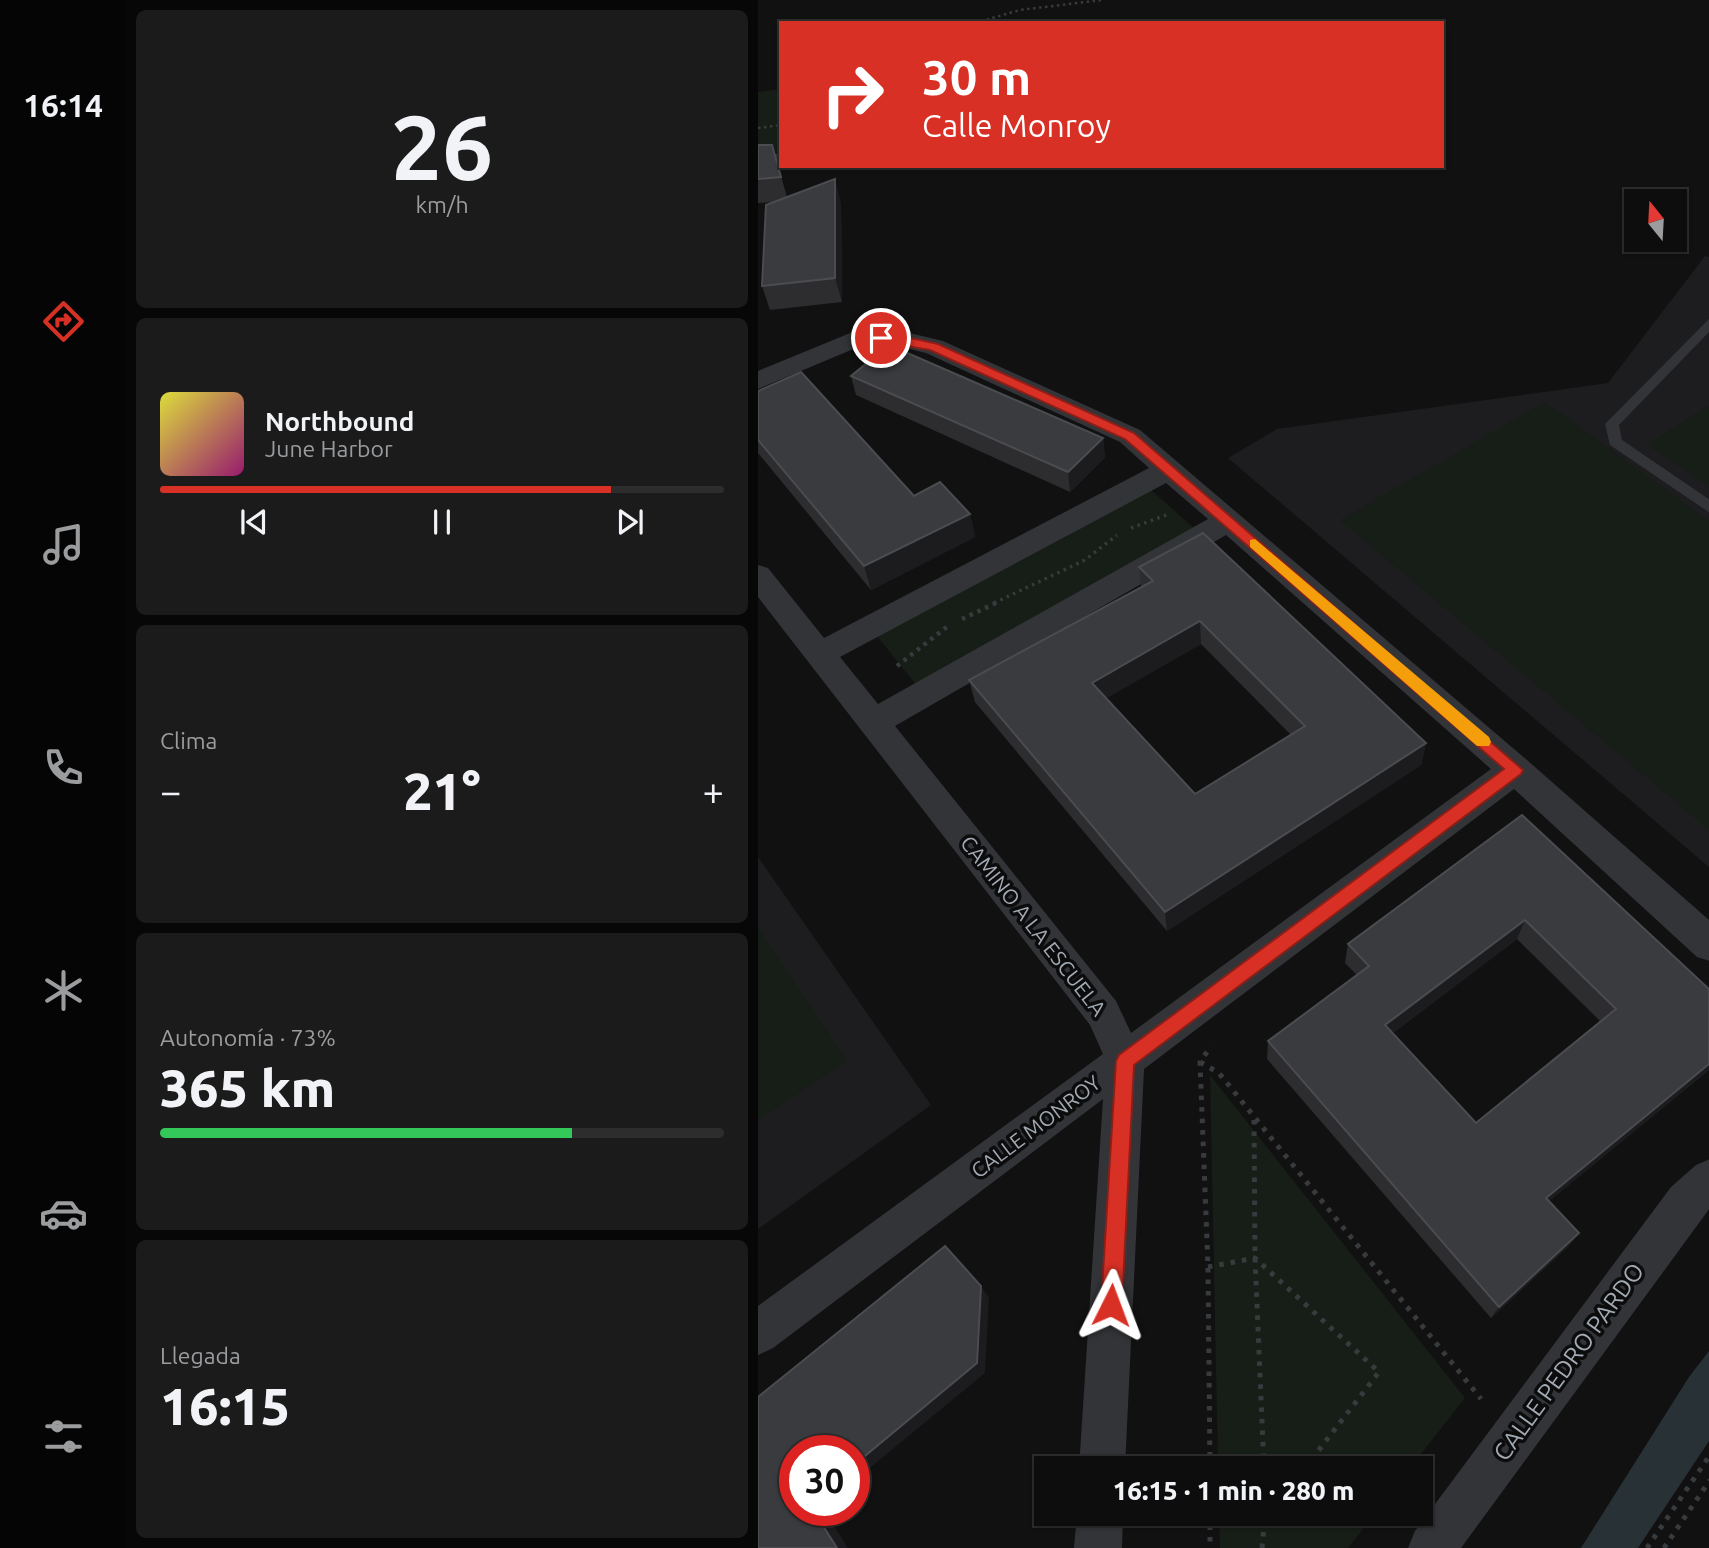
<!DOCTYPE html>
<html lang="es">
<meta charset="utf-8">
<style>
:root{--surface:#0d0d0e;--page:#1b1b1c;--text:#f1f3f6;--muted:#9a9c9e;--line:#2d2d2e;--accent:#d93025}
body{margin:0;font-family:Ubuntu,sans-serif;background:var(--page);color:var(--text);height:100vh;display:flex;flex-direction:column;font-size:26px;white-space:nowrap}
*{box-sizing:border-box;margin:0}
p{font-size:23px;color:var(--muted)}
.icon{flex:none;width:38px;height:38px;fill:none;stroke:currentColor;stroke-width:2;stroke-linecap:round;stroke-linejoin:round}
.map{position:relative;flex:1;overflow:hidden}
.details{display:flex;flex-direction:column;gap:10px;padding:10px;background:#070708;width:632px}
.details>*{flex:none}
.hud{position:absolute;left:21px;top:21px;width:665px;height:147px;border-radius:0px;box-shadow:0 2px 5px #0004,0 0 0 2px var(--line);background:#d93025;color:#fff;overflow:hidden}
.needle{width:46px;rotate:342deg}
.tools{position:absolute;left:866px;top:189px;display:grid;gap:14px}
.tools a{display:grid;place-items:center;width:63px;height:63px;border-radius:0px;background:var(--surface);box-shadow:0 2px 5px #0004,0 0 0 2px var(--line);font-size:35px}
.speed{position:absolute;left:21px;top:1435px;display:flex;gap:14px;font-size:35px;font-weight:700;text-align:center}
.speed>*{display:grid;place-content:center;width:91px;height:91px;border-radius:50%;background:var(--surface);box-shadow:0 2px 5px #0004,0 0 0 2px var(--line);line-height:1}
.speed .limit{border:10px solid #d22;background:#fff;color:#111}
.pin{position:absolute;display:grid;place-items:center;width:60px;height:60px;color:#fff;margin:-30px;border:4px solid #fff;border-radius:50%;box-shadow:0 2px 7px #0007}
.me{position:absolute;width:77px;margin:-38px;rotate:3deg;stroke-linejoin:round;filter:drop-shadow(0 0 5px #0008)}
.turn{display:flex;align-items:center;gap:24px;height:147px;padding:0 28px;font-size:32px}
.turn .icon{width:91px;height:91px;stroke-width:2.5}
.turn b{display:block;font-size:49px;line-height:60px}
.big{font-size:52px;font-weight:800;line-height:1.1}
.details .widget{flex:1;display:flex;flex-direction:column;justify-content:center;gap:10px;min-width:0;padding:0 24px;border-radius:10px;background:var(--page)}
.details .dial{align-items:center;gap:0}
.dial b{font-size:91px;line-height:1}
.song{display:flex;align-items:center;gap:21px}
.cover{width:84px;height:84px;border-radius:10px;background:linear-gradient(135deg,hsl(60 70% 55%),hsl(320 70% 35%))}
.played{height:7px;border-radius:4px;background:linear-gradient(90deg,var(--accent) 80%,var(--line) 80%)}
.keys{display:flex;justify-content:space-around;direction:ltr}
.heat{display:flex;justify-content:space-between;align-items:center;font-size:38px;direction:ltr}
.charge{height:10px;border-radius:5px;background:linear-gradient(90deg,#34c759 73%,var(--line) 0)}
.trip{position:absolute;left:276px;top:1456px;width:399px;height:70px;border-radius:0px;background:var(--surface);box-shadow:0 2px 5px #0004,0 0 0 2px var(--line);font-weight:800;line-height:70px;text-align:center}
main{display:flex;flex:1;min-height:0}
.tab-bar{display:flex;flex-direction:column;width:126px;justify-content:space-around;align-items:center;background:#050506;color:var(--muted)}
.tab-bar .icon{width:49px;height:49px}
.tab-bar .on{color:var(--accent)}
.tab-bar b{font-size:32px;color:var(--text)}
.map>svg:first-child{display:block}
.built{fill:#1d1d1f}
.green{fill:#171d17}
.water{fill:#283136}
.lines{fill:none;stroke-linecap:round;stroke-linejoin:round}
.path-far3{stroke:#383b3e;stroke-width:2.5;stroke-dasharray:2.5 3.5;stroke-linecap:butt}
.path-far2{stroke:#383b3e;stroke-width:3.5;stroke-dasharray:2.5 4.5;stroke-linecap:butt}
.path-far1{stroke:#383b3e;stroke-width:4.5;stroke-dasharray:3.5 5;stroke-linecap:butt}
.path{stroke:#383b3e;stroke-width:5;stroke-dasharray:4.5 7;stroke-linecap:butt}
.lane{fill:#323437;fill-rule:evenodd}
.street{fill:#323437;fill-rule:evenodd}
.wall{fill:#2d2d30;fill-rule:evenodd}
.shaded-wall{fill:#1c1c1e}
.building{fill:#393b3e;stroke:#4a4c50;stroke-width:2;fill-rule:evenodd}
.route{fill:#d93025;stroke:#8d1f18;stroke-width:2}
.slow{fill:#f59e0b}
.labels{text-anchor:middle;stroke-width:7;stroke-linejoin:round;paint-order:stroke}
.street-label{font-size:21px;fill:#a2aab3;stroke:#0c0c0d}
.near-street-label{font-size:24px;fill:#a2aab3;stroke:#0c0c0d}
</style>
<main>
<nav class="tab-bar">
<b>16:14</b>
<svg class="icon on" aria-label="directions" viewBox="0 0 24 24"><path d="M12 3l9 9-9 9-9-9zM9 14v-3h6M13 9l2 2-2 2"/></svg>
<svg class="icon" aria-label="music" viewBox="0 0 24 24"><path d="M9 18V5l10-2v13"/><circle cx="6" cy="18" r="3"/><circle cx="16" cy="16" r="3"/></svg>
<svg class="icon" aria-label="phone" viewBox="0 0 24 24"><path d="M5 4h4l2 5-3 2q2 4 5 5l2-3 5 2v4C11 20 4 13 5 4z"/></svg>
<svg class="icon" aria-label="climate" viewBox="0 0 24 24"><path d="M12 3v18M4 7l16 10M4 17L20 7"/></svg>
<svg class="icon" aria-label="car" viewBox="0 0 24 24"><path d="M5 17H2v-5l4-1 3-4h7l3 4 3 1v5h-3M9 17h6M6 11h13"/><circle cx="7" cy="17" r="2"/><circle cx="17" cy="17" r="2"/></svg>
<svg class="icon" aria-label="filters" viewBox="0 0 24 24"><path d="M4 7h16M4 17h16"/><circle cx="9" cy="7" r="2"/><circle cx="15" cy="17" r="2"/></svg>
</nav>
<section class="details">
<div class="widget dial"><b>26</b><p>km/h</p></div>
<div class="widget">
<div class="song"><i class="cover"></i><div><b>Northbound</b><p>June Harbor</p></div></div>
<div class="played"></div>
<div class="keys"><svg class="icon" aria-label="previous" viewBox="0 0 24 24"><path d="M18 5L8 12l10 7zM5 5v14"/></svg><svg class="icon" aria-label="pause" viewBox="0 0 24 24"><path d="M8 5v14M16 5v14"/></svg><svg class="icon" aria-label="next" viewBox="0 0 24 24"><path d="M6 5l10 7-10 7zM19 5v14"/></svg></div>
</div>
<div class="widget"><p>Clima</p>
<div class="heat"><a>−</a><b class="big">21°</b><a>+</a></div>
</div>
<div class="widget"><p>Autonomía · 73%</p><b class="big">365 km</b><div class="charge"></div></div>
<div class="widget"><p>Llegada</p><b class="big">16:15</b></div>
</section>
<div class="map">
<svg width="952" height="1548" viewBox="0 0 952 1548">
<rect width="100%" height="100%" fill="#111112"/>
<path class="built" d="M947 256 951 257V867L470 458 519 429 850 383Z
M0 857 173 1105 0 1229Z"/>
<path class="green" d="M23 89V151H0V92Z
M787 402 951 521V830L582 520Z
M949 406 952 408 951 486 889 445Z
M391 488 437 529 159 686 119 636Z
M0 928 89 1061 0 1120Z
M452 1075 707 1398 652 1468H460Z
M461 1514H617L590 1548H462Z"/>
<path class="water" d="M951 1351V1441L880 1548H823L931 1377Z"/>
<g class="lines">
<path class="path-far3" d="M217 23 262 10 344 0
M0 128 23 125"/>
<path class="path-far2" d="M373 528 411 514
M236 603 327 560 359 535"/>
<path class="path-far1" d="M204 619 240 602
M139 666 190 626"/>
<path class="path" d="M442 1062 461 1073 723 1399
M496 1120 497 1258 506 1468
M450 1267 497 1258 621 1372 547 1468
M452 1468 450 1267 442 1062 453 1046
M452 1514V1548
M504 1548 507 1514
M889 1548 952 1455
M906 1548 952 1480"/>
<path class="lane" d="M952 318V331L861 425 864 440 952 500V513L852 445 847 424Z"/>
<path class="street" d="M0 152 23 154V166H29H0Z
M102 329 143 331 185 341 382 430 769 760 952 921V961L939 957 756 789 386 1069 367 1468H321L345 1099 15 1348 0 1355V1306L345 1054 332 1025 0 597V565L10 568 66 638 391 468 362 442 168 353 143 347 105 345 0 389V371ZM408 483 450 519 120 704 82 657ZM468 535 733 769 373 1033 358 1001 137 726Z
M952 1159V1208L703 1548H650L657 1531 913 1187 938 1165Z
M319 1514H365L364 1548H316Z"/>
</g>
<path class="wall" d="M0 145H14L29 197 83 203 84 302 12 310 4 286 16 202 0 203Z
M93 376 345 438 347 457 312 492 98 395Z
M0 391 156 496 212 514 217 537 113 590 0 453Z
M381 567 668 743 663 765 409 931 217 702 211 680 383 587ZM443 644 533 735 437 794 348 698Z
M764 815 951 1070 791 1201 811 1246 733 1318 509 1059 510 1041 599 975 587 963 590 944ZM759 939 842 1021 718 1123 635 1033Z"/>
<path class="shaded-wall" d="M77 179 83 203 84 302 77 278Z
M345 438 347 457 312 492 310 472Z
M212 514 217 537 113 590 106 566Z
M442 621 443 644 337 705 334 683Z
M668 743 663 765 409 931 407 912Z
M767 920 759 939 623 1042 627 1025Z
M951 1064V1070L779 1211 788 1198Z
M821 1233 811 1246 733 1318 741 1307Z
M223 1286 231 1298 227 1373 96 1481V1465Z
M55 1510H66L90 1548H79Z"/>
<path class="building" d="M0 145H14L23 177 0 179Z
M77 179V278L4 286 8 205Z
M131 345 345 438 310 472 93 376Z
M43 372 156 496 182 482 212 514 106 566 0 440V391Z
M445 533 668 743 407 912 211 680 395 581 381 567ZM442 621 547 726 437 794 334 683Z
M764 815 951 989V1064L788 1198 821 1233 741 1307 510 1041 611 966 590 944ZM767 920 858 1009 718 1123 627 1025Z
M187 1246 223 1286 219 1363 96 1465V1451H37V1510H55L79 1548H0V1397Z"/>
<path class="route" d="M123 334 144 336 180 344 376 433 765 770 763 774 376 1065 364 1305 361 1312 353 1315 346 1312 343 1305 358 1061 361 1055 746 769 367 439 172 350 118 341 117 338Z"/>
<path class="slow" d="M497 539 731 737 733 742 731 746H719L492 547V540Z"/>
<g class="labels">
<g class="street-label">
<text transform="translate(275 926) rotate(52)" y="7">CAMINO A LA ESCUELA</text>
<text transform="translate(278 1127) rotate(-37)" y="7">CALLE MONROY</text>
</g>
<g class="near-street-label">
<text transform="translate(811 1362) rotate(-54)" y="8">CALLE PEDRO PARDO</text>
</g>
</g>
</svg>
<div class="tools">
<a><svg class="needle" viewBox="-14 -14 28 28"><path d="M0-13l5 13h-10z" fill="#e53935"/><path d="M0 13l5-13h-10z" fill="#9a9c9e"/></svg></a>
</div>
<div class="speed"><div class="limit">30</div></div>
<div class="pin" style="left:123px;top:338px;background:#d93025"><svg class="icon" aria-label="arrive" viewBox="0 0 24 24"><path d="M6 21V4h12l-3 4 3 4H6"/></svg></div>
<svg class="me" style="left:353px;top:1305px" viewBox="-20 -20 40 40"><path d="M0-17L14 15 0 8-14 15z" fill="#d93025" stroke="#fff" stroke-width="4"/></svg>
<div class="trip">16:15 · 1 min · 280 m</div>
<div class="hud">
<div class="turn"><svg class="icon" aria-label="right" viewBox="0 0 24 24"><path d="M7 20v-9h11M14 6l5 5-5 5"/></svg><div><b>30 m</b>Calle Monroy</div></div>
</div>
</div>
</main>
